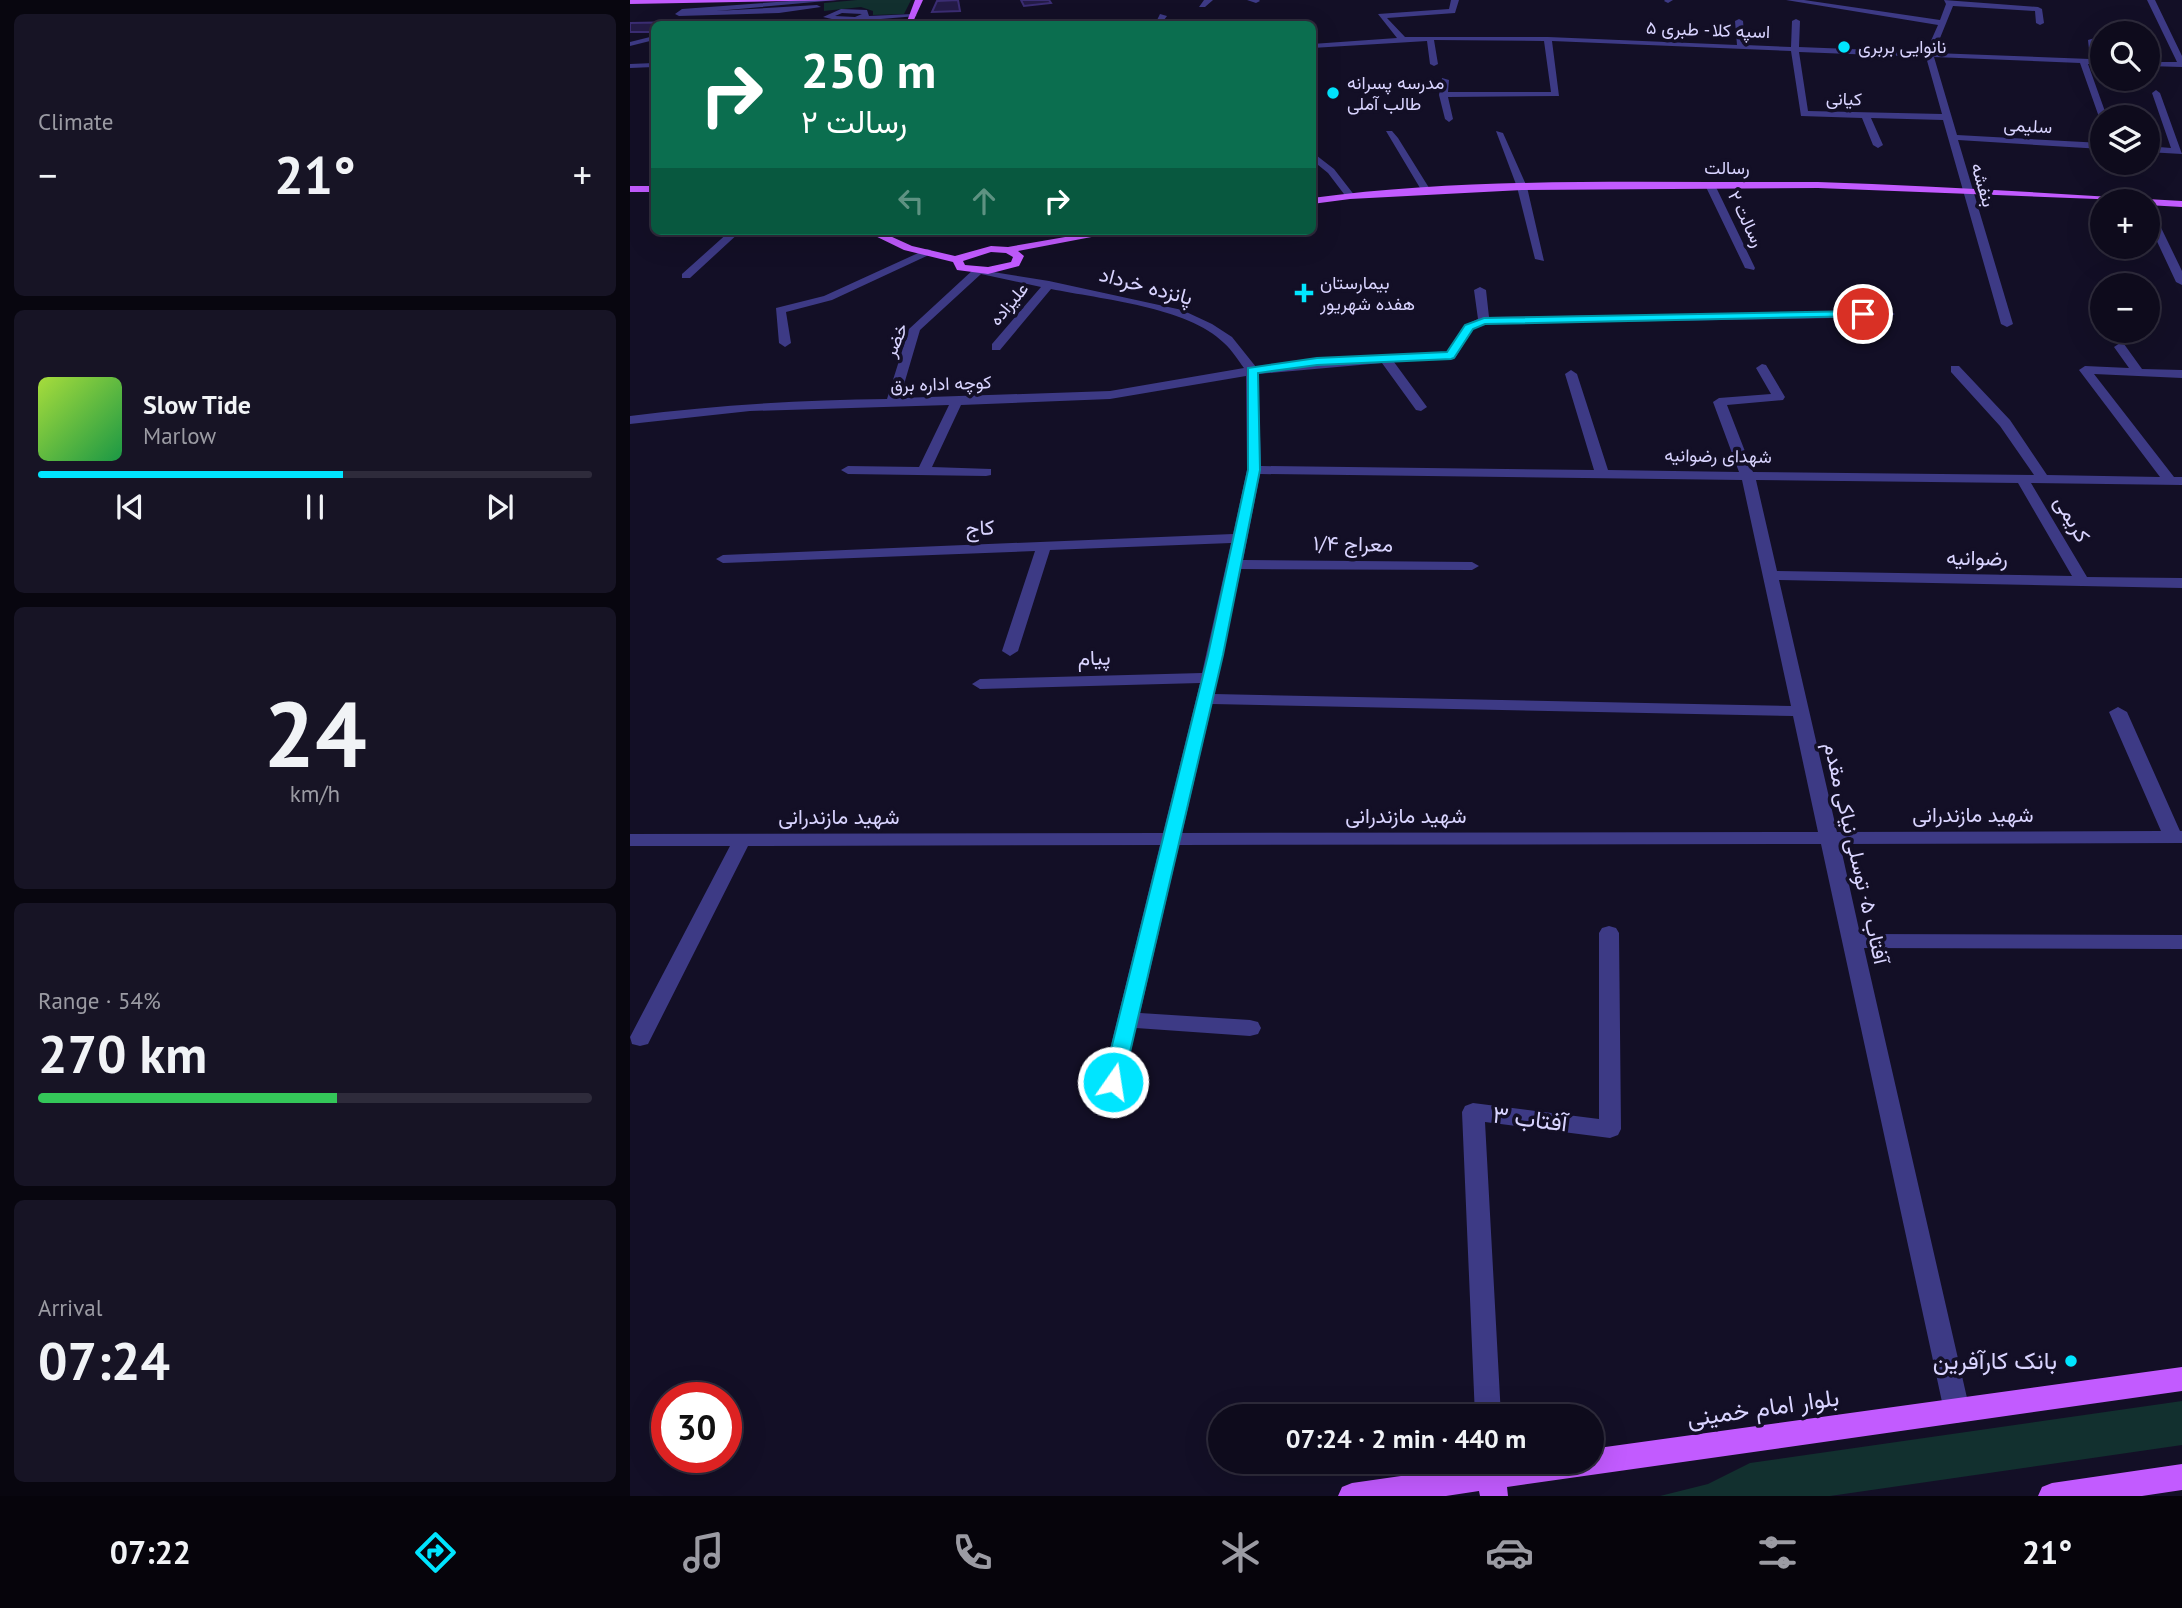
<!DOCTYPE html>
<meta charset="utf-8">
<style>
:root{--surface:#0e0b1c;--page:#171425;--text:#f1f3f6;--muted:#9b9ba3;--line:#2e2b3b;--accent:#00e5ff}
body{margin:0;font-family:"PT Sans",Vazirmatn,sans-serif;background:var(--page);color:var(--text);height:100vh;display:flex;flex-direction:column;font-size:26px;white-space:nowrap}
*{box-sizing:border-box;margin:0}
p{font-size:23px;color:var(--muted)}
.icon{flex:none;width:38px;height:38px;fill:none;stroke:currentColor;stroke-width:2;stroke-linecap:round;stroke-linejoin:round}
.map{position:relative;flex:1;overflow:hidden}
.drawer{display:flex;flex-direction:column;gap:14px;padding:14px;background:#08060f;width:630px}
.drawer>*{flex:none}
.guide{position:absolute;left:21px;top:21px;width:665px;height:214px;border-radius:10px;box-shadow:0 7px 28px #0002,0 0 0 2px var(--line);background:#0b6e4f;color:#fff;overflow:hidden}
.tools{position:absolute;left:1460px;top:21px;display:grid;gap:14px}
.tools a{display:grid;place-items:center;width:70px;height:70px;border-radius:50%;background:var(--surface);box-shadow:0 7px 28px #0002,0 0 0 2px var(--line);font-size:35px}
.speed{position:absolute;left:21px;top:1382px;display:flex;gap:14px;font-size:35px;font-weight:700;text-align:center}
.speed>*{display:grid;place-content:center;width:91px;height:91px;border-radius:50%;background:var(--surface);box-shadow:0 7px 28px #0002,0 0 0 2px var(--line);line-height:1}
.speed .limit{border:10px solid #d22;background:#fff;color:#111}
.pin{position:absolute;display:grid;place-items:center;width:60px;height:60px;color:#fff;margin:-30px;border:4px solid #fff;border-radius:50%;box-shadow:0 2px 7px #0007}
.me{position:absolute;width:77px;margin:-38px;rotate:13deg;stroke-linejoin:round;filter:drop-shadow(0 0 5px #0008)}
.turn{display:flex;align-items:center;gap:24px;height:147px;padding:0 35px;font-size:32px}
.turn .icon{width:91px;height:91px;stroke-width:2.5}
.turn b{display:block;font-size:49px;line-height:60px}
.lanes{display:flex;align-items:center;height:66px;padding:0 35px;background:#0003;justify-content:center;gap:35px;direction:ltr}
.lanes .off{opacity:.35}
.big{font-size:52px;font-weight:600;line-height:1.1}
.drawer .card{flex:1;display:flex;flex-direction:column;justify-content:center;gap:10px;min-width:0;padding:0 24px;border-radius:10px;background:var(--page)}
.drawer .dial{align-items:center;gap:0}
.dial b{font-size:91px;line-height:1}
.song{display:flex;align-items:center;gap:21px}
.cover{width:84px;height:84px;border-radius:10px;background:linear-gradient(135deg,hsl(80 70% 55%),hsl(140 70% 35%))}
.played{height:7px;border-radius:4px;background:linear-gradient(90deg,var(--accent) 55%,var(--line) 55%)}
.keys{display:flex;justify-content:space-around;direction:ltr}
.heat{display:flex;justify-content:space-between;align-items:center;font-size:38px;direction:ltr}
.charge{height:10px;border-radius:5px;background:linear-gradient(90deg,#34c759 54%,var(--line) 0)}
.trip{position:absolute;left:578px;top:1404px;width:396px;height:70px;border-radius:35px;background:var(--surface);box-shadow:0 7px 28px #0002,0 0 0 2px var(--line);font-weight:600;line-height:70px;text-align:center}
.dock{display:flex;height:112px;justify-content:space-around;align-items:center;background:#06040b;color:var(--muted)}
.dock .icon{width:49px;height:49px}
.dock .active{color:var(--accent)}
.dock b{font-size:32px;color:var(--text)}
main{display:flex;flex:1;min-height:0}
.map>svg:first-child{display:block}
.green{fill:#12302f}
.building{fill:#241b47;stroke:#3b2d73;stroke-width:2}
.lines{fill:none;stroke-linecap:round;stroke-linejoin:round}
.minor{fill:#3d3a85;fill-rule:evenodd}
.major{fill:#c25bff;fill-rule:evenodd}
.route{fill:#00e5ff;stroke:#0095a6;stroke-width:2}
.poi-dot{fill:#00e5ff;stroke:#130f26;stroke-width:2.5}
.labels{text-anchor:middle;stroke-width:7;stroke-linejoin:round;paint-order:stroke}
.far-street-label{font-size:18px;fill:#d9d4ff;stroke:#130f26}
.far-poi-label{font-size:18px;fill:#d9d4ff;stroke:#130f26;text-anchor:start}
.street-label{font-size:21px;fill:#d9d4ff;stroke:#130f26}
.near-street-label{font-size:24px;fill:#d9d4ff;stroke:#130f26}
.near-poi-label{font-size:24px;fill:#d9d4ff;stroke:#130f26;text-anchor:end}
</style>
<main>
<section class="drawer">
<div class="card"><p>Climate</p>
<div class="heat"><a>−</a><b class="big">21°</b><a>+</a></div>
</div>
<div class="card">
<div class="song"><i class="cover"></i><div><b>Slow Tide</b><p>Marlow</p></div></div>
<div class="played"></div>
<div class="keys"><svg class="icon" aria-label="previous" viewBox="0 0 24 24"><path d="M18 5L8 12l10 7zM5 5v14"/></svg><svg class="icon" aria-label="pause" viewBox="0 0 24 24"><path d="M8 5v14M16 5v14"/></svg><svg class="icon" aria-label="next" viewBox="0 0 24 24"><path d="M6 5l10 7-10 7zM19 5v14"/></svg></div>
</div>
<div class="card dial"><b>24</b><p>km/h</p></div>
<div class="card"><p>Range · 54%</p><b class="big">270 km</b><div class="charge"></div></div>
<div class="card"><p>Arrival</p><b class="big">07:24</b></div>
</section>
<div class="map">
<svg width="1552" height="1496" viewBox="0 0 1552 1496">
<rect width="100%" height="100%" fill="#130f26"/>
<path class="green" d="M227 0H281L274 14 243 15V11L231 7 194 11V3Z
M1552 1401V1445L1200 1496H1030L1078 1484 1120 1463Z"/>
<path class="building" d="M328 0 330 11 302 12 307 1Z
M391 0H419L421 3 394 6Z
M52 22 24 24V32H0V23Z"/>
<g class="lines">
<path class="minor" d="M174 0H207L86 11 187 5 191 7 149 13 49 16 45 14 52 9Z
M574 0H583L575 7H569Z
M617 0H629L630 1 626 3Z
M821 0H829L825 13 757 18 775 37H918L1107 45 1105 21 1109 19 1113 21 1115 45 1161 47 1162 21 1166 19 1170 21 1169 47 1296 52 1308 25 1156 0H1174L1310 20 1316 4 1314 0 1408 7 1412 9 1414 23 1410 25 1406 23 1405 11 1323 6 1304 53 1460 59 1458 40 1465 38 1468 59 1472 60V64H1458L1477 117 1472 119 1469 117 1450 63 1304 57 1327 135 1472 143V149L1328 140 1383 324 1377 327 1371 324 1313 120 1241 118 1253 145 1248 148 1243 145 1232 118 1171 116 1161 51 922 41 929 96 818 97 823 119 819 122 815 119 809 95 812 78 819 80 818 92H921L914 41 804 40 808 64 804 66 800 64 797 41 682 48V44L767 38 748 14 819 9ZM1169 52 1296 57 1312 114 1178 111Z
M1043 0 1038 3 1034 1 1035 0Z
M1517 0H1525L1552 56V67L1517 66V62H1547Z
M211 9 237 10 239 16 283 14 287 16 215 22 193 17ZM212 13 232 14 225 17 205 16Z
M530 14 537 16 531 24H525Z
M24 36V40L0 46V42Z
M24 63V67L0 68V64Z
M1526 90 1530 93 1552 154 1517 152V146L1541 148 1522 93Z
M756 131H762L768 138 801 191 799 193H793Z
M866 131 873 133 897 187 914 261 905 259 887 187Z
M682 152 704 169 725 196 723 198H717L698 173 682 160Z
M1485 163H1495L1497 175H1491Z
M1080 182 1085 185 1125 268 1124 270 1115 268 1075 185Z
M1517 206 1522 209 1552 271V285L1546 282 1517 220Z
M100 231H111L60 278H52V274Z
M297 249 301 250V254L202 300 156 312 161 343 155 347 149 343 146 308 194 296Z
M344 269 419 281 552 310 582 324 602 337 626 367 690 359 817 352 835 325 848 319 844 290 850 287 856 290 859 317 1259 311 1265 314 1259 317 856 324 843 329 825 358 764 362 797 407 791 411 786 410 752 363 628 374 631 466 964 470 935 374 941 370 947 374 978 470 1109 472 1083 402 1089 398 1141 394 1126 368 1132 364 1136 365 1155 397 1153 400 1097 405 1123 472 1404 475 1370 426 1321 372V366H1329L1380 420 1417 475 1530 477 1449 370 1455 366 1499 368 1484 347 1490 343 1494 344 1512 369 1552 370V378L1464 374 1544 477H1552V485L1401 483 1457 577 1552 578V588L1149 580 1207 832 1531 831 1479 712 1488 707 1497 712 1550 831H1552V843L1210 844 1230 934 1552 935V949L1234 948 1340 1411 1336 1420 1327 1423 1318 1420 1314 1411 1191 844 549 845 510 1013 620 1020 628 1022 631 1028 628 1034 620 1036 506 1028 494 1082 491 1088 483 1090 475 1088 472 1082 530 845 118 846 18 1044 10 1046 2 1044 0 1037 100 846H0V834L533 833 570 683 350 689 342 684 350 679 572 673 601 543 420 550 388 651 380 656 372 651 405 551 93 563 86 559 93 555 603 534 617 470 616 376 480 399 331 405 302 467 361 469V475L356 476 218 474 211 470 218 466 289 467 319 405 120 411 0 424V416C86 405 171 400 257 399L279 329ZM351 274 411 287 362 344V350H370L421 289C470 299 558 307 594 343 602 350 608 360 614 368L480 391 270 398 290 330ZM630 474 1112 480 1161 706 584 694 611 569 842 570 849 566 842 562 613 560ZM1126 480 1388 483 1442 576 1147 571ZM582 704 1163 716 1188 832 552 833Z
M979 926 986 928 989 933 991 1129 988 1135 980 1138 855 1122 871 1416H845L832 1112 835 1106 843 1103 969 1119V933L972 928Z"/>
<path class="major" d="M0 0H210L0 4Z
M285 0H293L282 24H276Z
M1188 182C1310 186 1431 194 1552 201V207L1517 205V201L1188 188 892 190 720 199 682 204V198C849 176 1020 183 1188 182Z
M0 186H24V192H0Z
M235 231H249L282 246 325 256 361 246 378 247 470 231H493L388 251 394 256 389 266 358 274 327 270 323 262 274 250ZM361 252 376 253 383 257 381 262 358 267 335 265 333 261Z
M394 231H427L432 234C424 239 402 236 394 231Z
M1552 1367V1391L877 1487 878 1496H850L849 1491 816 1496H708L712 1487 722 1483 876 1461H961V1449Z
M1552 1464V1490L1512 1496H1408L1412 1487 1422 1483Z"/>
</g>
<path class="route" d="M1233 311 1238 314 1236 316 855 324 843 329 824 358 821 359 687 365 628 373 630 470 593 655 493 1082 490 1087 483 1089 476 1087 473 1082 578 655 618 470V368L687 358 817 352 835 325 854 318Z"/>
<g class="poi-dot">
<circle cx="1214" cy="47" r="7"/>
<circle cx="703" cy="93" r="7"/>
<path d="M670.5 282.5h7v7h7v7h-7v7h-7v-7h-7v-7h7z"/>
<circle cx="1441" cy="1361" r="7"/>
</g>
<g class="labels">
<g class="far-street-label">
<text transform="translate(1078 30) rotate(2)" y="6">اسپه کلا - طبری ۵</text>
<text transform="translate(1214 99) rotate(2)" y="6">کیانی</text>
<text transform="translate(1398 126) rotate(3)" y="6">سلیمی</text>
<text x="1097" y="174">رسالت</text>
<text transform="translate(1353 185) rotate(74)" y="6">بنفشه</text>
<text transform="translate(1116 219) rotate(64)" y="6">رسالت ۲</text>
<text transform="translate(379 304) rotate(-50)" y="6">علیزاده</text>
<text transform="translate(266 340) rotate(-67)" y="6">خضر</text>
<text transform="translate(311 384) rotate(-2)" y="6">کوچه اداره برق</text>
<text transform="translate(1088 456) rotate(1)" y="6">شهدای رضوانیه</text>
</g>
<g class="far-poi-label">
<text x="1228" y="53">نانوایی بربری</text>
<text x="717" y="89">مدرسه پسرانه<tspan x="717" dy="21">طالب آملی</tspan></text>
<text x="690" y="289">بیمارستان<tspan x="690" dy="21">هفده شهریور</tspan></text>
</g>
<g class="street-label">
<text transform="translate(516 286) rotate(15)" y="7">پانزده خرداد</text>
<text transform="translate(1442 519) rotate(60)" y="7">کریمی</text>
<text transform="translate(350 528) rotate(-2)" y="7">کاج</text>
<text transform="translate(723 544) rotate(1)" y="7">معراج ۱/۴</text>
<text transform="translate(1347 558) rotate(1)" y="7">رضوانیه</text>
<text transform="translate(464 658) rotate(-2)" y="7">پیام</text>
<text x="1343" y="822">شهید مازندرانی</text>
<text x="776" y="823">شهید مازندرانی</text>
<text x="209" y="824">شهید مازندرانی</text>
<text transform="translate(1226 853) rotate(77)" y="7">آفتاب ۵- توسلی نیاکی مقدم</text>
</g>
<g class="near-street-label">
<text transform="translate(900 1119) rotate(7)" y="8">آفتاب ۳</text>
<text transform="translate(1133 1408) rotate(-8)" y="8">بلوار امام خمینی</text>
</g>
<g class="near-poi-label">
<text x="1427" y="1369">بانک کارآفرین</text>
</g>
</g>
</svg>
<div class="tools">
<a><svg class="icon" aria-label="search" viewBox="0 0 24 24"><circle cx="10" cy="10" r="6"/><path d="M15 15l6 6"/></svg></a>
<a><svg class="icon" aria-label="layers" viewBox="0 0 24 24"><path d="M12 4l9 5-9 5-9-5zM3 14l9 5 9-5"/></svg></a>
<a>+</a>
<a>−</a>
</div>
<div class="speed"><div class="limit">30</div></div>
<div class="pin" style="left:1233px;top:314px;background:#d93025"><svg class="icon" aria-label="arrive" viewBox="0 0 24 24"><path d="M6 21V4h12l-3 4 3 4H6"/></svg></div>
<svg class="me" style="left:483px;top:1082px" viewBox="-20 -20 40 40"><circle r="17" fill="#00e5ff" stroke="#fff" stroke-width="3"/><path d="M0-11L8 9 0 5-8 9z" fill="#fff"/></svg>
<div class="trip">07:24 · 2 min · 440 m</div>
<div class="guide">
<div class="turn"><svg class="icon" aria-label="right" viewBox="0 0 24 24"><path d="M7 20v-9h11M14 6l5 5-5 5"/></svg><div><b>250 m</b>رسالت ۲</div></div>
<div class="lanes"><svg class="icon off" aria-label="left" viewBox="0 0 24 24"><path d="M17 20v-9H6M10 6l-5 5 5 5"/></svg><svg class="icon off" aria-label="ahead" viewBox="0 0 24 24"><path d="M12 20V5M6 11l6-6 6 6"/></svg><svg class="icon" aria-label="right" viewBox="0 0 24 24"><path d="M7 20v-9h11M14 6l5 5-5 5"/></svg></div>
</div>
</div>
</main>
<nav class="dock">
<b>07:22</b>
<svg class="icon active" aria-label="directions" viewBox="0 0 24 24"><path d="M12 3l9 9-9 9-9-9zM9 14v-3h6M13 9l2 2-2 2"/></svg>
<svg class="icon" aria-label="music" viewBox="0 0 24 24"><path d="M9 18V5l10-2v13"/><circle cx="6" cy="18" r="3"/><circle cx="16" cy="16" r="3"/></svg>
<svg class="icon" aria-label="phone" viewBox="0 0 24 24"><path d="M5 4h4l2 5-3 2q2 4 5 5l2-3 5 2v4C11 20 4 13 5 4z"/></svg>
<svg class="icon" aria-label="climate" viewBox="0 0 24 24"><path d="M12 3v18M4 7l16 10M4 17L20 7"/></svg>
<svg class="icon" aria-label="car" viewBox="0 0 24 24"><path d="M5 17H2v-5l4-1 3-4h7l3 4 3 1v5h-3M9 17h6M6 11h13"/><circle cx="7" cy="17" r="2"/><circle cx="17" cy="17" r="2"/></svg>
<svg class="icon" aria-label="filters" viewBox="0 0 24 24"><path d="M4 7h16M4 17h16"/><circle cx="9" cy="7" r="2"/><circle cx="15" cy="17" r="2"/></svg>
<b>21°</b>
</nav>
